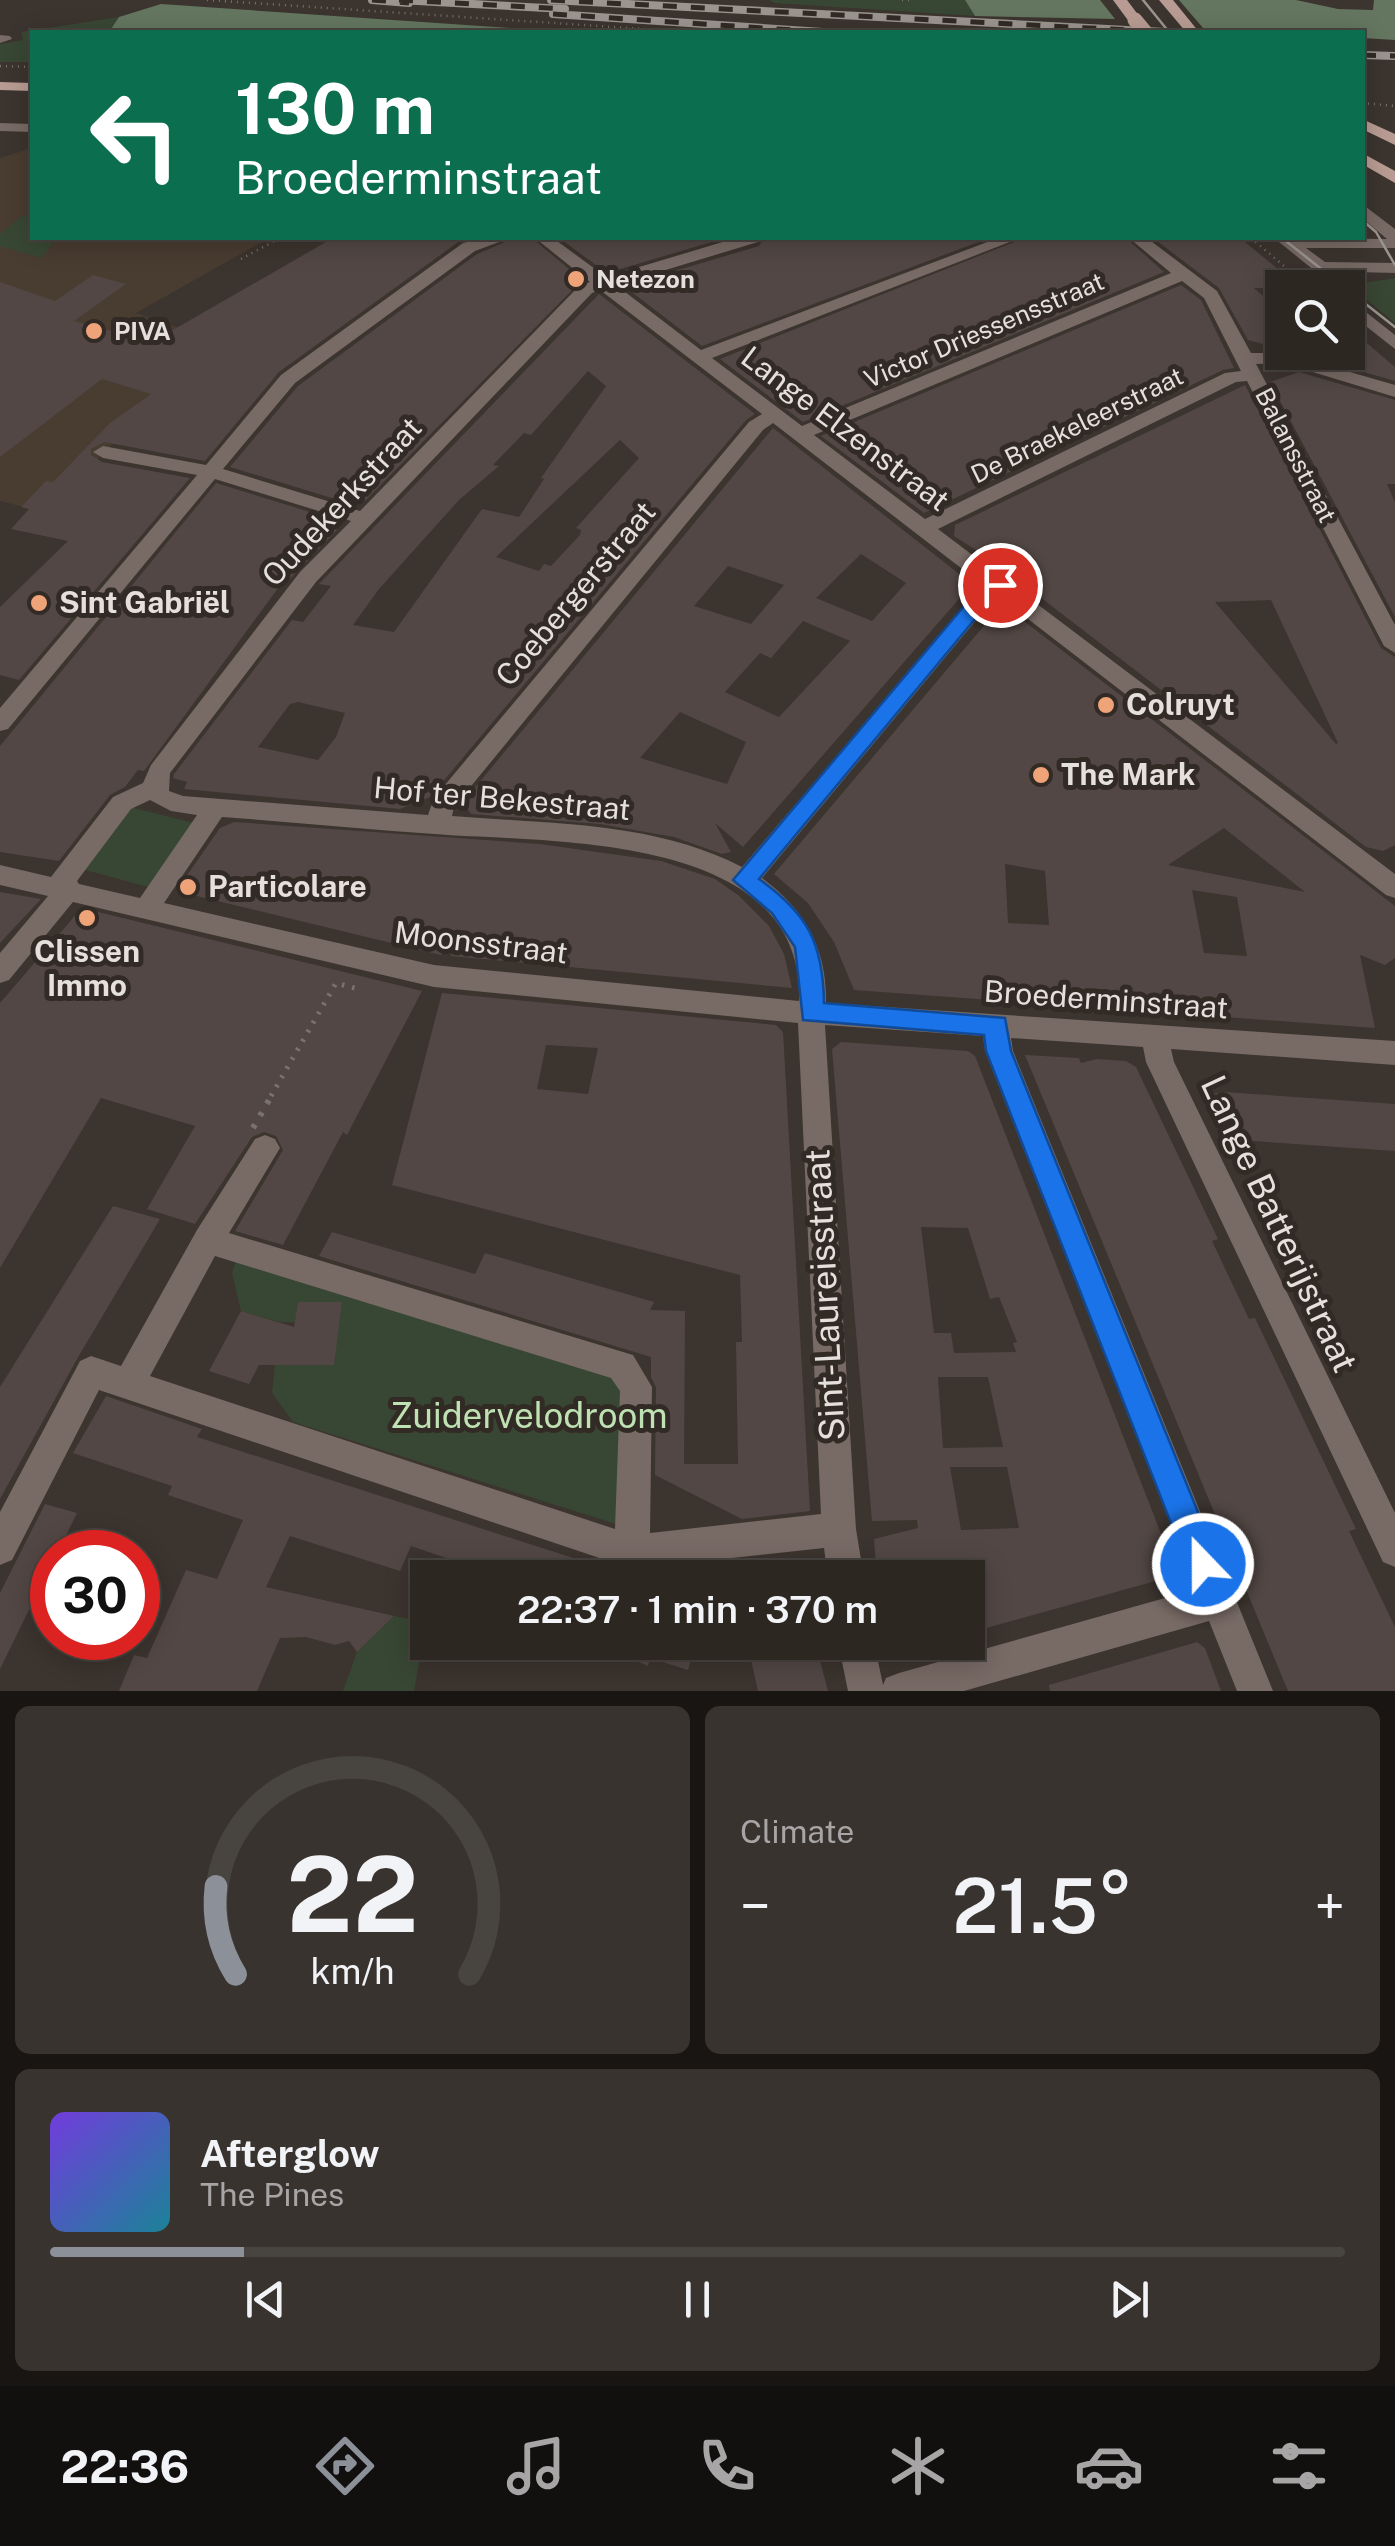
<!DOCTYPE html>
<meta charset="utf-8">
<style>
:root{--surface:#2d2722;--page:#39332f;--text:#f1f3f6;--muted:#a7a5a5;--line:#484440;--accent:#8c9099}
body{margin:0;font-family:"Public Sans",sans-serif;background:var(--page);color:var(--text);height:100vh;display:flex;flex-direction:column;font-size:38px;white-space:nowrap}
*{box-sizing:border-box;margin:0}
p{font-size:32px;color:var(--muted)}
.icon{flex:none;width:55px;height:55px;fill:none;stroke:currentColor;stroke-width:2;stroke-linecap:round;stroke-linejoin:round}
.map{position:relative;height:1691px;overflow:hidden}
.side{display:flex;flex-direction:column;gap:15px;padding:15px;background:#191513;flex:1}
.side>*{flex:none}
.top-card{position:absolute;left:30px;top:30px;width:1335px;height:210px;border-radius:0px;box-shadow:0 5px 25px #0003,0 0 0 2px var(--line);background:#0b6e4f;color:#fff;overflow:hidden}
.tools{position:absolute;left:1265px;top:270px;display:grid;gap:20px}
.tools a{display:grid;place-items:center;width:100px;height:100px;border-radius:0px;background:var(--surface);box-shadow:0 5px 25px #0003,0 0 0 2px var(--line);font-size:50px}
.speed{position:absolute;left:30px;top:1530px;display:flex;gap:20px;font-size:50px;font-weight:700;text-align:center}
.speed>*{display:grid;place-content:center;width:130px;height:130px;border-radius:50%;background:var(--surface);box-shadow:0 5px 25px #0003,0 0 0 2px var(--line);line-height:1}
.speed .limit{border:15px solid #d22;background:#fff;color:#111}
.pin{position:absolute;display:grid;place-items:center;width:85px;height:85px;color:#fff;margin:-42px;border:5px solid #fff;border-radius:50%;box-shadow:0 2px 10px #0007}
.me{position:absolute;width:110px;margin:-55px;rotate:338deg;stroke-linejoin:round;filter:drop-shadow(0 0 8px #0008)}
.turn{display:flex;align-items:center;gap:35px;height:210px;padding:0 40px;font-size:45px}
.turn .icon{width:130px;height:130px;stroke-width:2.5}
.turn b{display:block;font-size:70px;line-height:85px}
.big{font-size:75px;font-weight:600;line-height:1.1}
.side .widget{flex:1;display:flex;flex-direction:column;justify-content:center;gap:15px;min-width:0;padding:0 35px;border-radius:15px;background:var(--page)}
.side .dial{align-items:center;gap:0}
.dial svg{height:260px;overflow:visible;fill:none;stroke:var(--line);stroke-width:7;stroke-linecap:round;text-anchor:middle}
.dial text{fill:var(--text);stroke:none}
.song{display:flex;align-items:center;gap:30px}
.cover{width:120px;height:120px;border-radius:15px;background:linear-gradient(135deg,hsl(260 70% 55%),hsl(190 70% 35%))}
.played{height:10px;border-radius:5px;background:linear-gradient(90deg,var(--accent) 15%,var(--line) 15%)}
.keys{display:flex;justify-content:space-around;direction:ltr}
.heat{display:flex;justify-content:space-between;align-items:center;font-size:55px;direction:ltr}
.side .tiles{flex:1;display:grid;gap:15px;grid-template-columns:1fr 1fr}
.widget:last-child{grid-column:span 2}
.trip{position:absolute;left:410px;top:1560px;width:575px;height:100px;border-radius:0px;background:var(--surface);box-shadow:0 5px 25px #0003,0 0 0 2px var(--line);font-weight:600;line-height:100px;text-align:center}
.tab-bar{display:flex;height:160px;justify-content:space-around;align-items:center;background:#12100e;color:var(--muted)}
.tab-bar .icon{width:70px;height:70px}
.tab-bar .selected{color:var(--accent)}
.tab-bar b{font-size:45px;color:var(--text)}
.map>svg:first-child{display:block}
.built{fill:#493c31}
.green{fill:#384733}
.forest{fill:#64765f}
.building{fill:#524744;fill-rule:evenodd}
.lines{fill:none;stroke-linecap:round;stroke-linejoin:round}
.path-far3{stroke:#79726d;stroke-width:2.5;stroke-dasharray:1 5;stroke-linecap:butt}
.path-far2{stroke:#79726d;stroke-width:4;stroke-dasharray:2.5 6;stroke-linecap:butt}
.path-far1{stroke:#79726d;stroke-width:5;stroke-dasharray:2.5 8;stroke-linecap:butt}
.path{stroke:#79726d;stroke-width:6;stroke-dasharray:4 10;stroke-linecap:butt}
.minor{fill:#786a65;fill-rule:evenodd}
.major{fill:#b89c93;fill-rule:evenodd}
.tram{stroke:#9b9590;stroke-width:2.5}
.rail-casing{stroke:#9b9590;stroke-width:8}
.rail{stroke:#322a24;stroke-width:5;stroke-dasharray:14;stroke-linecap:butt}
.path-bridge{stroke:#79726d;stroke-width:2.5;stroke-dasharray:1 5;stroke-linecap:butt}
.major-bridge{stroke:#b89c93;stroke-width:15}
.route{fill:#1a73e8;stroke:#114b97;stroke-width:2.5}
.poi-dot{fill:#efa378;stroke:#322a24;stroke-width:4}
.labels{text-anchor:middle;stroke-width:10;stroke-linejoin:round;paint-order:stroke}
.far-poi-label{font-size:25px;font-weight:bold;fill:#e5e0dc;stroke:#322a24;text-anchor:start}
.far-street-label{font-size:25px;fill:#e5e0dc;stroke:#322a24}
.street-label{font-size:30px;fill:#e5e0dc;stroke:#322a24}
.poi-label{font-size:30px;font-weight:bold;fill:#e5e0dc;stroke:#322a24;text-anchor:start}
.near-street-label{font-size:35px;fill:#e5e0dc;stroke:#322a24}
.near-park-label{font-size:35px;fill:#bfe2b4;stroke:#322a24}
</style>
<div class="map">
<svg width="1395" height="1691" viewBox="0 0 1395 1691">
<rect width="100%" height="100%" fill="#3c342e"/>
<path class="built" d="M32 148V238H269L136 313 241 349 146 408 47 513 0 501V158Z"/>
<path class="green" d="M769 0H965L975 16 775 3Z
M119 17 109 32H32V62H0V44L23 40 21 32Z
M22 216H32V238H56L42 258 0 246V234Z
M1395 278V323L1349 285H1351Z
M130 807 194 823 148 887 82 869Z
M240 1249 611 1360 626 1406 616 1524 293 1422 272 1393 275 1365 333 1364 342 1302H298L295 1322H279L241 1311 232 1273Z
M394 1616 427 1622 414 1691H343L357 1652Z"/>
<path class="forest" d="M965 0H1100L1115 19 975 16Z
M1179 0H1296L1338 9 1373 10 1374 0H1395V40L1363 38 1362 32 1203 28Z
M161 4 569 32 284 29 273 32H109L119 17Z"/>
<path class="building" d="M333 238H470L461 240 279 372 205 461 104 442 91 449V455L102 462 190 478 19 680 0 675V607L68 541 11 529 29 509 21 507 46 481 53 482 110 423 151 394 102 379 0 457V282L55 301 93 275 126 284 74 321 152 342Z
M514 238H532L582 280 366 500 348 503 230 467 298 386 477 254Z
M559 238H725L607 273Z
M764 238H989L702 346 624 286 759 246Z
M1024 238H1126L1164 272 803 422 720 359Z
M1153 238H1240L1301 288H1254L1282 313V349L1248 340 1219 288Z
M1181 285 1201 300 1234 368 1223 370 924 513 821 436Z
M599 294 755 414 746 420 430 797 400 809 184 789 187 782 173 778 174 774 292 620 303 622 331 586 319 584ZM588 371 606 386 541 478 544 479 519 517 482 509 394 632 353 625 379 589 459 500 499 466 493 465 524 433 531 435ZM620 440 639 458 576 528 581 530 580 535 551 566 544 564 539 571 496 557ZM298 702 345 713 336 737 318 760 258 747 290 704Z
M1348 327 1395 367V381L1301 354 1348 352Z
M1299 372 1395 400V484H1387L1395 502V617L1270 382Z
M1245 385 1381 648 1395 657V845L1383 851 1366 847 993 561 954 536 955 525ZM1271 600 1338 743 1336 744 1215 602Z
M773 428 972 584 743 847 715 823 731 852 722 854 674 837 600 824 471 814 463 802ZM861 554 906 583 872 621 816 598ZM728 566 784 585 751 624 694 606ZM803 621 850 641 779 717 725 692 760 653 771 658ZM680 712 746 742 727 784 640 758Z
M216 483 333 519 337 530 289 580H284L144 771 138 770 125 787 110 795 59 861 0 852V746Z
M999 608 1016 615 1395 906V958L1385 965 1360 955 1375 1028 854 990 834 942 808 903 774 874ZM1224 828 1305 892 1168 865ZM1005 864 1045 871 1049 925 1008 923ZM1192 890 1237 897 1247 956 1204 953Z
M234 822 540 844 661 861 715 879 738 895 769 926 784 954 792 988 451 956 454 945 447 942 441 955 176 891 220 828Z
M0 892 41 899 0 943Z
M86 909 422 991 347 1135 343 1132 283 1245 235 1231 283 1150 276 1136 264 1132 252 1137 195 1224 147 1209 195 1126 101 1098 0 1268V1003L79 911Z
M442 993 776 1025 783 1032 810 1511 742 1519 655 1475 656 1387 651 1377V1357L319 1256 332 1232 475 1274 485 1253 654 1302 650 1310 685 1311 684 1464H738L736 1342H742L740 1275 392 1185ZM546 1045 598 1048 588 1094 537 1089Z
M841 1042 968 1051 975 1056 1174 1567 1170 1577 968 1633V1578H877L874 1539 918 1528 917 1520 872 1521 832 1049ZM921 1227 968 1228 990 1299 999 1297 1017 1342 1013 1343 1016 1352 954 1353 951 1333H934ZM938 1377H988L1003 1447 943 1448ZM950 1467H1007L1019 1528 961 1530Z
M1025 1055 1079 1058 1081 1063 1097 1059 1126 1061 1136 1067 1218 1239 1212 1241 1249 1319 1255 1318 1356 1529 1349 1531 1395 1627V1691H1288Z
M1224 1092 1395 1104V1151L1224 1139 1202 1096Z
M113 1206 160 1219 77 1359 0 1499V1387Z
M298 1302H342L334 1365H259L249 1384 209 1371 241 1311 294 1327Z
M106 1396 202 1429 197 1437 620 1573 619 1578H505L411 1546 400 1571 290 1536 266 1587 394 1616 357 1652 349 1641 335 1645 306 1637 280 1638 257 1691H119L134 1655 147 1658 186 1570 217 1579 243 1520 168 1495 172 1486 73 1453Z
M45 1504 77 1513 58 1552H52V1563L0 1669V1593Z
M591 1642H696L688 1670 650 1658 648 1666Z
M747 1642H815L828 1691H758Z
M1197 1642 1205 1648 1221 1691H1050L1049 1685Z"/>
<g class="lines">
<path class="path-far3" d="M207 0 689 32
M902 0H914
M1040 29 1092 32
M1098 32H1103
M0 66 32 67
M1362 103 1395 106
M1251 238 1297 277
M241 259 280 238"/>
<path class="path-far2" d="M1294 275 1309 288"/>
<path class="path-far1" d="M271 1096 336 983 358 989"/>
<path class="path" d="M253 1128 273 1093"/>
<path class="minor" d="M0 35 10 36 12 39 0 43Z
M0 123 32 124V132L0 131Z
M1362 204 1395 229V248H1306L1325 262 1395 263V273L1315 271 1274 238 1387 239 1362 218Z
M485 238H510L475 251 295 383 223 469 360 511 580 285 590 282 535 238H553L606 277 736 238H760L758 242 616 285 701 350 998 238H1020L712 358 802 426 1171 273 1129 238H1147L1217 291 1251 353H1284L1395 385V397L1283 363 1256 364 1395 625V653L1384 646 1247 381 1236 382 938 529 1395 874V898L1386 895 997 595 762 878C805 910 827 948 826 1003L1395 1041V1065L1171 1049 1174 1062 1395 1513V1567L1383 1562 1146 1062 1143 1047 1011 1038 1013 1051 1273 1691H1237L1209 1621 964 1691H848L838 1642H874L883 1685 886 1678 899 1673 1197 1589 985 1051 983 1036 825 1025 856 1529 864 1578H828L824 1548 632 1569 99 1390 12 1560 0 1565V1512L80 1361 91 1356 121 1366 197 1230 255 1139 265 1135 275 1139 280 1148 229 1233 633 1355 652 1387 650 1533 821 1514 798 1023 434 987 73 902 9 980 0 983V953L48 896 0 885V865L51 877 113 797 143 783 151 765 300 572 351 521 215 479 8 729 0 731V708L197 475 103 458 93 452 103 446 206 465 281 375 463 243ZM1182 281 1204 298 1241 371 1225 373 925 519 814 435ZM600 290 762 414 749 422 434 798 428 815 183 796 169 791 170 773 316 582 592 293ZM773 423 983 585 742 867C653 821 548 824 452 816L454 807 763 430ZM150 800 171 811 197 815 140 898 79 884 77 881 131 809ZM222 817C293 822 364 829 434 834 548 843 805 831 799 1001L434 965 164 903ZM215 1256 611 1378 620 1391 615 1529 150 1376Z
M1348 298 1395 335V349L1348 312Z"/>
<path class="major" d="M1113 0H1127L1142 20 1140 23H1130Z
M1159 0H1173L1199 32H1186Z
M0 82 32 83V91L0 90Z
M1362 119 1395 134V145L1362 129Z
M1362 153 1395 171V183L1362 164Z"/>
<path class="tram" d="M1143 0 1169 32
M1362 220 1376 232 1395 265
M1282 238 1395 327"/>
<g class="rail-casing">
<path id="rail" d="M372 0 409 3
M399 0 565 9
M551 0 1166 32
M553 14 823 32
M1362 55 1395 56"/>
</g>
<use href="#rail" class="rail"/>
<path class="path-bridge" d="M1092 32H1098"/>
<path class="major-bridge" d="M1135 20 1145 32"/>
</g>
<path class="route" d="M1000 579 1006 581V590L995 595 759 879C808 914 823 943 824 1003L1005 1018 1011 1051 1219 1564 1215 1576 1203 1580 1192 1576 1187 1564 986 1051 984 1035 803 1020 795 947 772 913 733 880 981 586Z"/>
<g class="poi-dot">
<circle cx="576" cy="279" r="10"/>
<circle cx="94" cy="331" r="10"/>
<circle cx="39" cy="603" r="10"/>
<circle cx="1106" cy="705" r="10"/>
<circle cx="1041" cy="775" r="10"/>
<circle cx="188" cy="887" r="10"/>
<circle cx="87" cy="918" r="10"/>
</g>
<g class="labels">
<g class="far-poi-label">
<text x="596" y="288">Netezon</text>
<text x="114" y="340">PIVA</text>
</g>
<g class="far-street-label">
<text transform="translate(984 330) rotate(-23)" y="9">Victor Driessensstraat</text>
<text transform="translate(1077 425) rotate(-26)" y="9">De Braekeleerstraat</text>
<text transform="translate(1296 455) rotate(63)" y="9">Balansstraat</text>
</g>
<g class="street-label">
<text transform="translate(845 429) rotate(37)" y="10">Lange Elzenstraat</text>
<text transform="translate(342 502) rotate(-47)" y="10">Oudekerkstraat</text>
<text transform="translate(576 594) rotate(-50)" y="10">Coebergerstraat</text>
<text transform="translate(502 799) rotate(5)" y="10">Hof ter Bekestraat</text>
<text transform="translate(481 943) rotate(7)" y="10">Moonsstraat</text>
<text transform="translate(1106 1000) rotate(4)" y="10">Broederminstraat</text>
</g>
<g class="poi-label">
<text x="59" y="613">Sint Gabriël</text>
<text x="1126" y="715">Colruyt</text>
<text x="1061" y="785">The Mark</text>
<text x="208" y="897">Particolare</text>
<text x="87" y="962" text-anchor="middle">Clissen<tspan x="87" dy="34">Immo</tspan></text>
</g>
<g class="near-street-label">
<text transform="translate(1279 1224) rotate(65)" y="12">Lange Batterijstraat</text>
<text transform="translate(825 1295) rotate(-93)" y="12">Sint-Laureisstraat</text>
</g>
<g class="near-park-label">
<text x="529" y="1428">Zuidervelodroom</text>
</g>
</g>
</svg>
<div class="tools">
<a><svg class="icon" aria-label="search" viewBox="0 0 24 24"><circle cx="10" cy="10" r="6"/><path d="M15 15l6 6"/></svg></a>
</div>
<div class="speed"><div class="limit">30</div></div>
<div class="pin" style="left:1000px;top:585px;background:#d93025"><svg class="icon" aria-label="arrive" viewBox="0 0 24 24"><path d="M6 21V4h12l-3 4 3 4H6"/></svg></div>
<svg class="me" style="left:1203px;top:1564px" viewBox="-20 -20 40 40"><circle r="17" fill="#1a73e8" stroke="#fff" stroke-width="3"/><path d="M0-11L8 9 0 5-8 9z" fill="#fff"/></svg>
<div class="trip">22:37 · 1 min · 370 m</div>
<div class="top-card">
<div class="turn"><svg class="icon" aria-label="left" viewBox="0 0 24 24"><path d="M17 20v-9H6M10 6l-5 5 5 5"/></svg><div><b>130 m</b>Broederminstraat</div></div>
</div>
</div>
<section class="side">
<div class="tiles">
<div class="widget dial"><svg viewBox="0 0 100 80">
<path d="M14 69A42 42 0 1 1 86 69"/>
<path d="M14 69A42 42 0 0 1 8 42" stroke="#8c9099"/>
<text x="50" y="56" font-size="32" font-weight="700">22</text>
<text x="50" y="72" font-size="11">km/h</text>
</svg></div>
<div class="widget"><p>Climate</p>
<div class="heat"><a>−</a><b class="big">21.5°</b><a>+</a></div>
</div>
<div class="widget">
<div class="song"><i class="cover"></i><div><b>Afterglow</b><p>The Pines</p></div></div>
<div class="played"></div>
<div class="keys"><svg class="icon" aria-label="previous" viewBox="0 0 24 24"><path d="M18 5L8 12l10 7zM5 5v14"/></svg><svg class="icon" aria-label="pause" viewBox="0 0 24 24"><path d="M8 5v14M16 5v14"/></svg><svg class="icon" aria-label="next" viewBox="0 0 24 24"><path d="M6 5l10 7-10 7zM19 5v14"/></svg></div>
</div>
</div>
</section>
<nav class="tab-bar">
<b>22:36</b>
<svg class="icon selected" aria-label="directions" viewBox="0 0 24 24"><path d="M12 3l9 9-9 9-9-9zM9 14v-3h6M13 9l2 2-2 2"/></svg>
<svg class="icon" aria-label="music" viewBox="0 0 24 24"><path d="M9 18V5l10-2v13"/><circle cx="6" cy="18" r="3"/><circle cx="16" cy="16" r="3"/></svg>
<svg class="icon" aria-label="phone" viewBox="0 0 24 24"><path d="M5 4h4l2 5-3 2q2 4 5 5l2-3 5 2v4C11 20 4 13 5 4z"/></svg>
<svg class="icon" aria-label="climate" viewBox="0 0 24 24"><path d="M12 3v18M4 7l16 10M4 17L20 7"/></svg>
<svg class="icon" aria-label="car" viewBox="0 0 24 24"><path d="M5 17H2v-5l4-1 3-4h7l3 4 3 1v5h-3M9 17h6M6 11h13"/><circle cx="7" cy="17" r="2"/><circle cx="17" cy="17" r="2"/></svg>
<svg class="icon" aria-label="filters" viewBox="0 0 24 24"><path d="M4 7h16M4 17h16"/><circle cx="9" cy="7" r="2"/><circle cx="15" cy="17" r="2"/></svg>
</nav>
